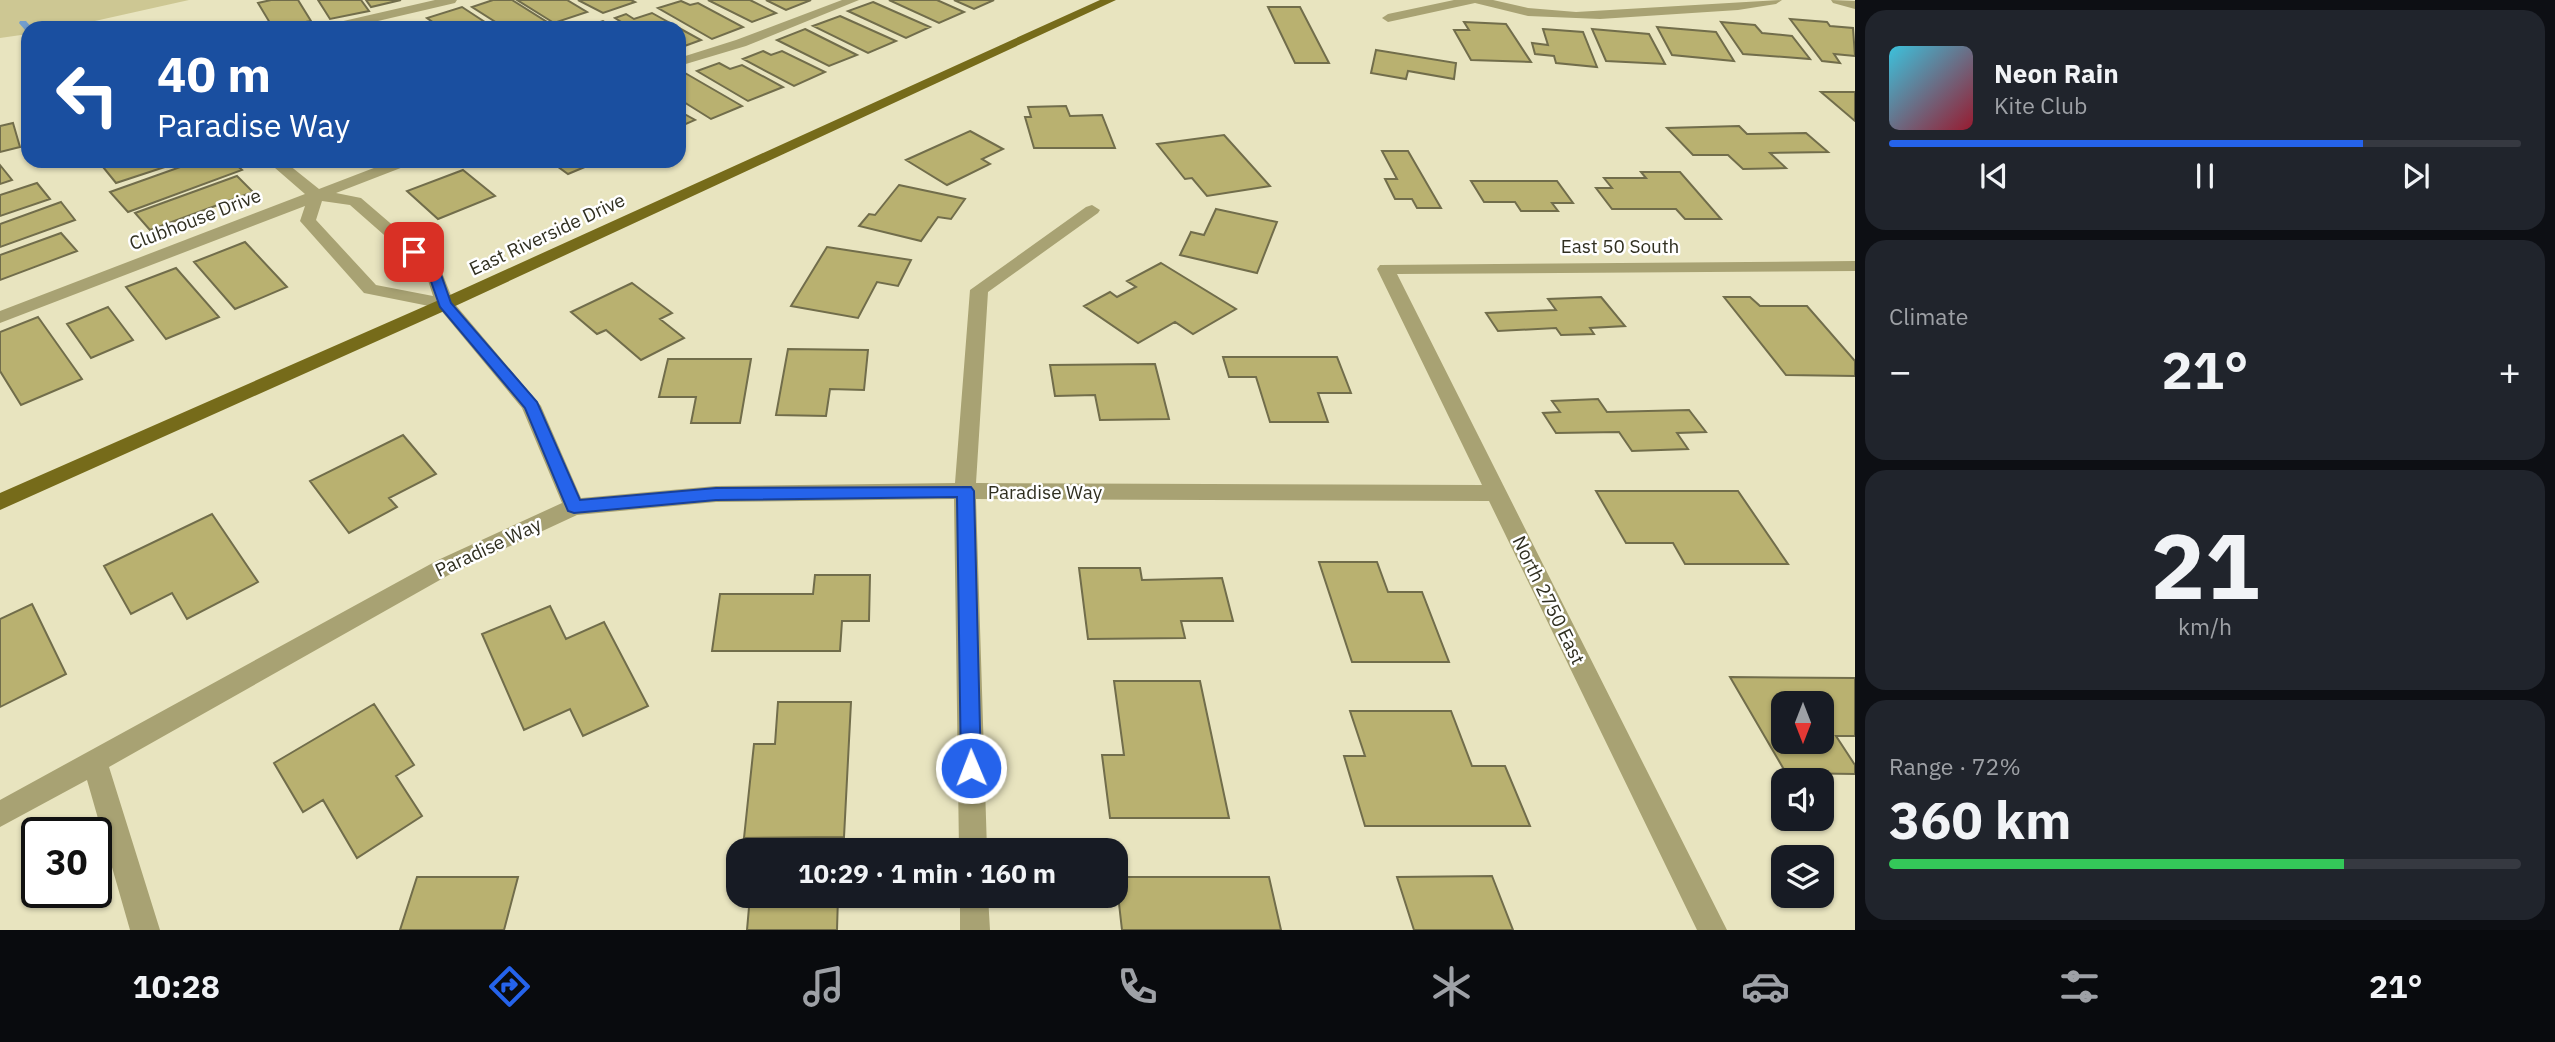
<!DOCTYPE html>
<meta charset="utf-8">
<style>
:root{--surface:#171b24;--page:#20242c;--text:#f1f3f6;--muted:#9ea1a6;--line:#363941;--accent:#2563eb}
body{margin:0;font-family:"IBM Plex Sans",sans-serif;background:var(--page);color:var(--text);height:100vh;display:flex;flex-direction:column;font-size:26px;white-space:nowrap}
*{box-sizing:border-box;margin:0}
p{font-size:23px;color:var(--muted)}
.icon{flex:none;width:38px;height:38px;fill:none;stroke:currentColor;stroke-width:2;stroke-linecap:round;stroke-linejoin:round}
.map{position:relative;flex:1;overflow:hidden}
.sheet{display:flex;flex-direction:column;gap:10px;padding:10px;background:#0d0f14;width:700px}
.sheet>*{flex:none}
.banner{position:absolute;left:21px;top:21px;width:665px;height:147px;border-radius:21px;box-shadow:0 2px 5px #0004;background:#1a4fa0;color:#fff;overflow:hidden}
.needle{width:46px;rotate:180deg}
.buttons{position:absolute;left:1771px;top:691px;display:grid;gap:14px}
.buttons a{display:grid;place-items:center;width:63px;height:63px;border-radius:14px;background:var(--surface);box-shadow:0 2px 5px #0004;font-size:35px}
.speed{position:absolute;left:21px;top:817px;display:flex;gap:14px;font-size:35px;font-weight:700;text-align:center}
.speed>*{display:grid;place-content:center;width:91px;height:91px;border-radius:50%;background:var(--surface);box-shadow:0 2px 5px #0004;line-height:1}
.speed .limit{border:4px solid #111;border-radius:10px;background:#fff;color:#111}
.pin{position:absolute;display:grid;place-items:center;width:60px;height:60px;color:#fff;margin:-30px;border-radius:14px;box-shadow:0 4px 10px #0006}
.me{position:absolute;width:77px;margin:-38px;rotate:359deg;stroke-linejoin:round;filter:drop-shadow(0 0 5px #0008)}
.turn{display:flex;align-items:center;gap:24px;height:147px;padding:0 21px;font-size:32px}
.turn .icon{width:91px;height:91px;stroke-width:2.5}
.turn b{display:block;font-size:49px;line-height:60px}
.big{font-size:52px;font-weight:700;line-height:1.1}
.sheet .widget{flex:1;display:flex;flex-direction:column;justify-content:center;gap:10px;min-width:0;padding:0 24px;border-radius:21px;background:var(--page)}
.sheet .dial{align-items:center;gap:0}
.dial b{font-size:91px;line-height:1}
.song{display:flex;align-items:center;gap:21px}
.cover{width:84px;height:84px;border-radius:10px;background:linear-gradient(135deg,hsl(190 70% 55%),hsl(350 70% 35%))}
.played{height:7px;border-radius:4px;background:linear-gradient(90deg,var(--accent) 75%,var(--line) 75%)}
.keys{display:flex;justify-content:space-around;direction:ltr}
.heat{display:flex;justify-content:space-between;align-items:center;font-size:38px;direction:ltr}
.charge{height:10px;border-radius:5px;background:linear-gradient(90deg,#34c759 72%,var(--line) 0)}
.trip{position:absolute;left:726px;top:838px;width:402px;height:70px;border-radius:21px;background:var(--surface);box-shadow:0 2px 5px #0004;font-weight:700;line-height:70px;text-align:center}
.menu{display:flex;height:112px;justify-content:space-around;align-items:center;background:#090b0e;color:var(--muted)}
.menu .icon{width:49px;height:49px}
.menu .selected{color:var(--accent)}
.menu b{font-size:32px;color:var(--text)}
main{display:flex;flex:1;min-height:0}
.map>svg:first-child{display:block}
.green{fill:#cdc793}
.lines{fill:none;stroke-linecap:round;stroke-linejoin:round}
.stream{fill:#729ece;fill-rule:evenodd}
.building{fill:#b9b170;stroke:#716d4b;stroke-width:2;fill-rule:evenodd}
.minor{fill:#a8a273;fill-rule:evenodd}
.major{fill:#766b1a;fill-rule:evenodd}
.route{fill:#2563eb;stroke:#184099;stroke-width:2}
.labels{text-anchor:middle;stroke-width:5;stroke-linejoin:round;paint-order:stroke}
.street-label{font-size:19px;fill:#302f20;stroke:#fff}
</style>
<main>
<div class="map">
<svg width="1855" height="930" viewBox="0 0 1855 930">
<rect width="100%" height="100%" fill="#e8e4bf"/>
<path class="green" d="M0 0H189L68 27 28 28V34L0 38Z"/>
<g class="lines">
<path class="stream" d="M20 21H26L32 28 25 30 19 23Z"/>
</g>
<path class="building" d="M271 0H298L311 21 273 28 258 3Z
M318 0H361L369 11 330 19Z
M366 0H401L371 7Z
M493 0H512L547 22 528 28H505L472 7Z
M517 0H567L587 12 554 23Z
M578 0H631L635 2 603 13Z
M708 0H750L776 13 752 22Z
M766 0H811L786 10Z
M889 0H937L964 12 939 23Z
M954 0H994L974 9Z
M681 1 690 5 698 3 743 27 712 39 658 8Z
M873 2 930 27 906 38 848 11Z
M462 7 494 28H441L427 18Z
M1268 7H1300L1329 63H1295Z
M652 13 679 28H631L615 18 626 14 634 19Z
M840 16 896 41 868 53 813 26Z
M1790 19 1827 22 1830 26 1853 28 1855 56 1834 54 1840 63 1822 61Z
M603 21 615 28H582Z
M1464 22 1506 24 1531 62 1471 60 1454 30H1469Z
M1721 22 1755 25 1762 33 1792 36 1810 59 1743 54Z
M1657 27 1716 32 1734 61 1672 55Z
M679 28 701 40 679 48Z
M805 29 857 55 829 66 777 40Z
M1543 29 1583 32 1597 67 1556 63 1554 56 1535 54 1532 43 1548 45Z
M1592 29 1649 34 1665 64 1606 61Z
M1376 50 1456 63 1454 79 1408 71 1406 79 1371 73Z
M763 51 771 55 782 51 825 72 794 86 743 59Z
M719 63 730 69 742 65 783 87 748 101 697 71Z
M685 73 742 106 711 119 679 99V75Z
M1821 92H1855V121Z
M1066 106 1070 116 1102 115 1115 148H1034L1025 117H1031L1028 107Z
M679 111 695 120 679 127Z
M13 123 20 147 0 152V126Z
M1739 126 1747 134 1806 133 1828 152 1770 153 1786 168 1743 169 1728 155H1693L1667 128Z
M970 131 1003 149 982 159 990 164 947 185 906 160Z
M1224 135 1270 186 1207 196 1192 178 1185 179 1157 144Z
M1382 151H1408L1441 208H1417L1412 199H1395L1385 179H1397Z
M121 161H183L116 183 103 167Z
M197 161H232L242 170 128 212 110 192Z
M550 161H599L568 174Z
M0 165 12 180 0 184Z
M463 170 495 196 438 219 407 191Z
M1641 172H1680L1721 219H1685L1676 209H1612L1596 188H1612L1604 178H1646Z
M237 176 253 192 150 230 135 213Z
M1471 181H1557L1573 203H1552L1558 211H1521L1515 202H1484Z
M37 183 50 199 0 216V195Z
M899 185 965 199 951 219 938 217 921 241 859 226 869 214 875 215Z
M61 202 75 220 0 247V224Z
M1216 209 1277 222 1257 273 1180 255 1191 232 1204 235Z
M61 233 77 251 0 280V255Z
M245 242 287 287 235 309 194 262Z
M827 247 911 260 898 286 877 282 858 318 791 306Z
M1161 263 1236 309 1193 334 1175 322 1138 343 1084 306 1110 292 1117 297 1136 287 1127 281Z
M176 268 219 317 166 339 126 287Z
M632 283 672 313 660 319 684 338 641 360 606 330 597 334 571 312Z
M1601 297 1625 326 1590 328 1594 334 1561 335 1556 328 1498 331 1486 313 1556 310 1548 299Z
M1724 297H1750L1760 306H1807L1855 361V376L1786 375Z
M108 307 133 340 91 358 67 324Z
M38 317 82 379 21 405 0 371V332Z
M788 349 868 350 864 390 830 389 826 416 776 415Z
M1223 357H1337L1351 393H1318L1328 422H1270L1256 377H1229Z
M668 359H751L740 423H691L696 397H659Z
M1155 364 1169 419 1100 420 1095 395 1055 396 1050 365Z
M1598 399 1607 412 1689 410 1706 432 1677 433 1688 449 1632 451 1619 432 1556 433 1543 413 1560 412 1552 401Z
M403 435 436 474 389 498 397 507 349 533 310 481Z
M1596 491H1738L1788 564H1685L1673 543H1626Z
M212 514 258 582 187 619 172 593 131 614 104 566Z
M1319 562H1377L1388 592H1422L1449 662H1352Z
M1079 568H1140L1142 580 1222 578 1233 621H1181L1185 638 1088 639Z
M815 575H870L869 621H842L840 651H712L720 594H813Z
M32 604 66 674 0 707V619Z
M550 606 566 639 604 622 648 706 583 736 570 709 524 730 482 634Z
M1730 677 1855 678V736H1836L1855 765V774L1786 773ZM1783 704H1822V742H1783Z
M1114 681H1200L1229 818H1110L1102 755H1124Z
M778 702H851L844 837 744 838 754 744H775Z
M374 704 414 765 396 776 422 816 357 858 323 800 303 812 274 763Z
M1350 711H1451L1472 766H1505L1530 826H1365L1344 756H1365Z
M1492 876 1513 930H1414L1397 877Z
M417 877H518L504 930H400Z
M1116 877H1269L1281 930H1122Z
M750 896H838L837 930H747Z"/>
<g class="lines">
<path class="minor" d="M435 0H457L455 3 348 28H324L326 25Z
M842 0H859L746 46 679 66V58L736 40Z
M1454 0H1493L1528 8 1576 12 1782 0 1776 4 1738 10 1600 19 1528 16 1475 3 1388 22 1382 18 1388 14Z
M1831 0 1855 1V9L1833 3Z
M267 161H284L319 189 392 161H414L411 164 336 193 361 198 439 265 454 303 541 406 581 498 716 486 955 483 970 290 1086 207 1092 205 1100 210 1098 213 988 292 976 483 1482 485 1377 269 1380 265 1855 261V271L1397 274 1727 930H1697L1489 501 976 499 987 850H959L954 499 716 502 577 515 454 572 109 767 160 930H130L87 780 0 827V800L438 560 562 503 522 408 439 308 364 293 300 221 305 206 0 323V311L305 194ZM322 201 350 205 425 271 433 296 376 285 316 220Z
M960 896H988L990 930H960Z"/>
<path class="major" d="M1100 0H1116L451 308 0 510V493L439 300Z"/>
</g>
<path class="route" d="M414 248 438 266 451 303 537 402 580 500 716 488 971 487 974 491 981 768 978 774 971 777 964 774 961 768 957 497 716 500 574 513 568 511 525 408 440 307 427 270 407 252Z"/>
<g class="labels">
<g class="street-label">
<text transform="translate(195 219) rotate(-21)" y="7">Clubhouse Drive</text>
<text transform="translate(547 234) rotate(-25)" y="7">East Riverside Drive</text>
<text x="1620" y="253">East 50 South</text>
<text x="1045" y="499">Paradise Way</text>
<text transform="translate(488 547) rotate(-25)" y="7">Paradise Way</text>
<text transform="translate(1549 600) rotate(64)" y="7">North 2750 East</text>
</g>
</g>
</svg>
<div class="buttons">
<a><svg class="needle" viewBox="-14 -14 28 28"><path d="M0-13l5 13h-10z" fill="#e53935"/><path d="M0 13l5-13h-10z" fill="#9ea1a6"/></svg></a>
<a><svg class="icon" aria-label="sound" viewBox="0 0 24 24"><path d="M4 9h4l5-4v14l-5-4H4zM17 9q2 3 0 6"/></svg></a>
<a><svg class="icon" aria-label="layers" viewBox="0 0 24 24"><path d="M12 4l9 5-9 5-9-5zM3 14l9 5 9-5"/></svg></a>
</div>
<div class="speed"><div class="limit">30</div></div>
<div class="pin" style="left:414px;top:252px;background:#d93025"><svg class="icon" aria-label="arrive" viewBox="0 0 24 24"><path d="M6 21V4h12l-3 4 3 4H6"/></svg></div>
<svg class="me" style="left:971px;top:768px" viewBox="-20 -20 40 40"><circle r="17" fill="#2563eb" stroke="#fff" stroke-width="3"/><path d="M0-11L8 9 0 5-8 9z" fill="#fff"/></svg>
<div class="trip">10:29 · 1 min · 160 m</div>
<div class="banner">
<div class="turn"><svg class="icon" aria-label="left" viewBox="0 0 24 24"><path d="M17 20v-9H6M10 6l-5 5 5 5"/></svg><div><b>40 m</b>Paradise Way</div></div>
</div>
</div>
<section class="sheet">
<div class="widget">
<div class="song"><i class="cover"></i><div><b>Neon Rain</b><p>Kite Club</p></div></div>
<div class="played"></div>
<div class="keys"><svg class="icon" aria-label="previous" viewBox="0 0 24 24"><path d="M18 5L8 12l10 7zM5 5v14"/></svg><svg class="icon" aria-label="pause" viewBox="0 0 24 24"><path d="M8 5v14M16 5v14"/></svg><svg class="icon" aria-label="next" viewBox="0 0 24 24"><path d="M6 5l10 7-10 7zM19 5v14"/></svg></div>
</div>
<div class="widget"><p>Climate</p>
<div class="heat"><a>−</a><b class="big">21°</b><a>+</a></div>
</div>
<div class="widget dial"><b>21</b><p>km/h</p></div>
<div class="widget"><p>Range · 72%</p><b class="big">360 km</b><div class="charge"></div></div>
</section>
</main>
<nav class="menu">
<b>10:28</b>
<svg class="icon selected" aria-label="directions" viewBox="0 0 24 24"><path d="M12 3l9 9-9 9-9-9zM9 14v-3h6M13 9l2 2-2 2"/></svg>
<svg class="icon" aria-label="music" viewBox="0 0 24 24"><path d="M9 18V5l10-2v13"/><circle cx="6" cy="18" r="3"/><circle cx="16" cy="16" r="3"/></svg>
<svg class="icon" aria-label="phone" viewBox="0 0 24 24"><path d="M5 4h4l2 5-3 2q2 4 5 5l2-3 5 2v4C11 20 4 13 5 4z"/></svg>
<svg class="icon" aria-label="climate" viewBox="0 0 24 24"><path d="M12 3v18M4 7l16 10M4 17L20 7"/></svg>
<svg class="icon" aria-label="car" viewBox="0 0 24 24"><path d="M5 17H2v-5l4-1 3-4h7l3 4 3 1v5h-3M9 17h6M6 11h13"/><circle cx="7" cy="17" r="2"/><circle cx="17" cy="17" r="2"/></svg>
<svg class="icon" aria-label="filters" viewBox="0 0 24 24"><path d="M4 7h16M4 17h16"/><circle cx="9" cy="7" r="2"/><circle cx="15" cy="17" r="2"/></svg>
<b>21°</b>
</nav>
